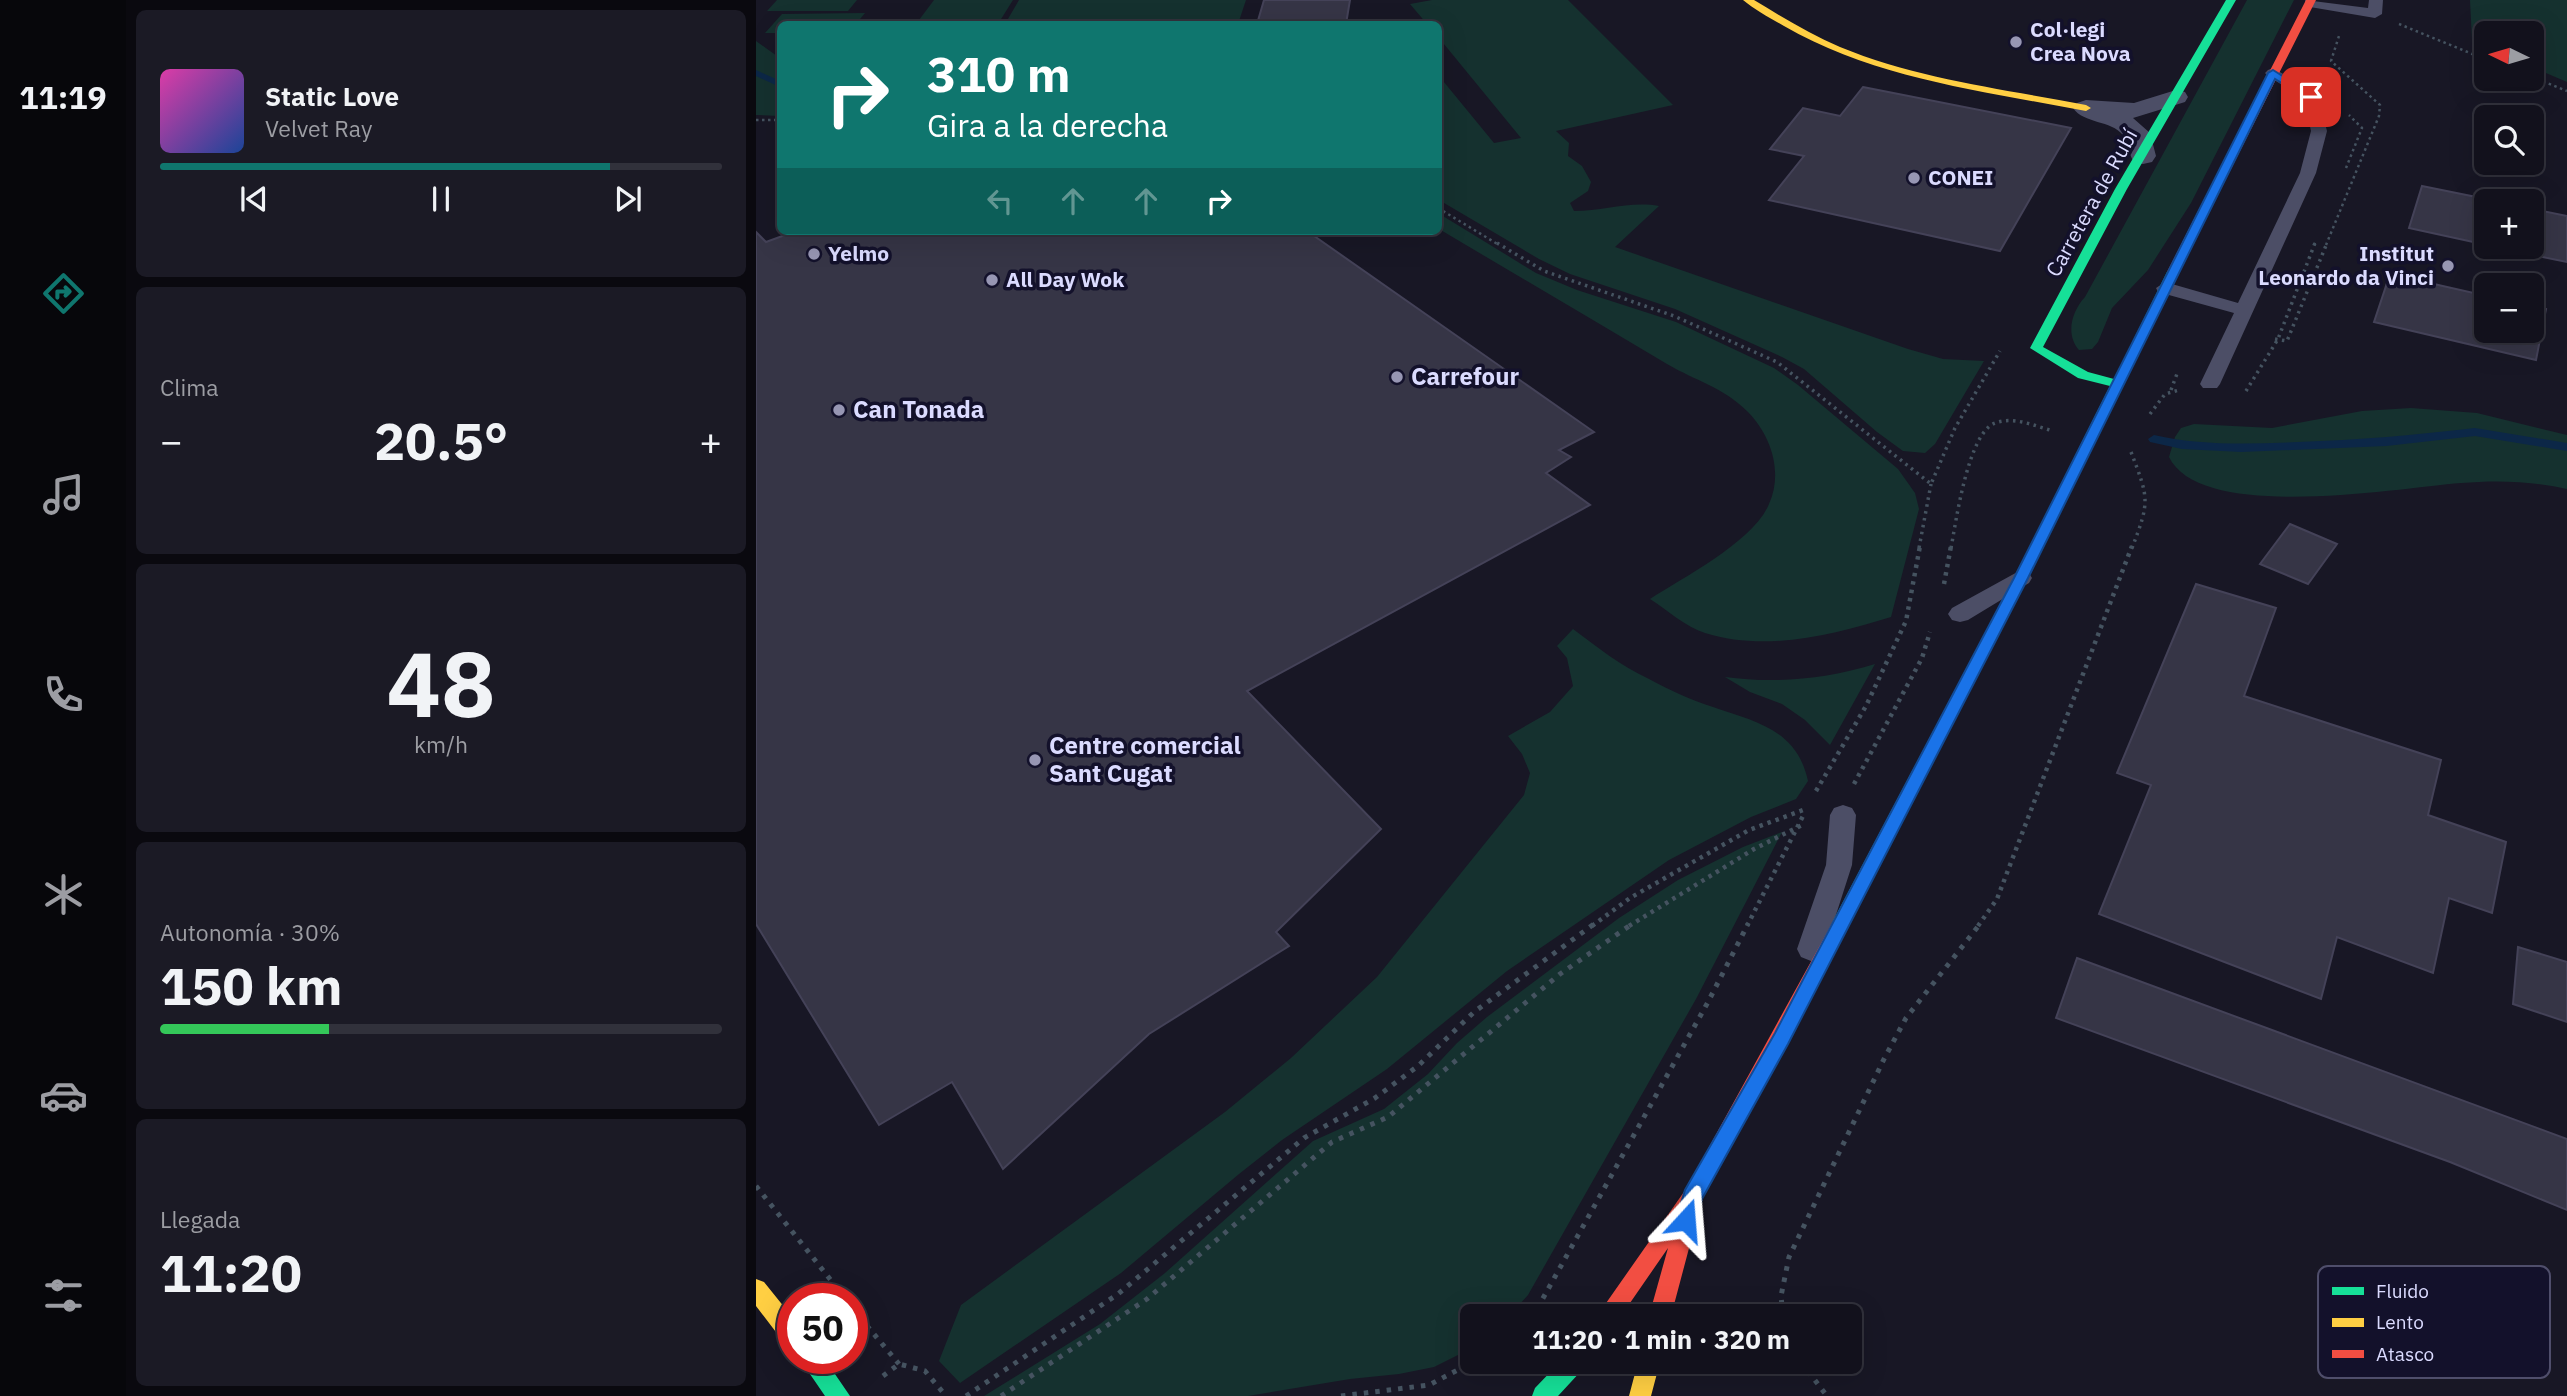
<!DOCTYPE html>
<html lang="es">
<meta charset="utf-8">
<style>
:root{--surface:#12111c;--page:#1b1a25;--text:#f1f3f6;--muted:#9c9da3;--line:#31313b;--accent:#0f766e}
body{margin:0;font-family:"IBM Plex Sans",sans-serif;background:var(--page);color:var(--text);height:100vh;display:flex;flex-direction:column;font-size:26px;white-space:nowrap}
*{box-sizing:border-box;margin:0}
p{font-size:23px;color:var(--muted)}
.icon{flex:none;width:38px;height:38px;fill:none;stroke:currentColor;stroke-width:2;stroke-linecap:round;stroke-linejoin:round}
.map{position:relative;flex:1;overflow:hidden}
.panel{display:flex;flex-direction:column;gap:10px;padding:10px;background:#0a090f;width:630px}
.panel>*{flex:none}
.top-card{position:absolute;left:21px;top:21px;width:665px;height:214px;border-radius:10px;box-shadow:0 7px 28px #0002,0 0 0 2px var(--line);background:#0f766e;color:#fff;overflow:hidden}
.needle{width:46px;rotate:275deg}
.controls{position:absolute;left:1718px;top:21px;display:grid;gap:14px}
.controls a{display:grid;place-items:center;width:70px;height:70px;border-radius:10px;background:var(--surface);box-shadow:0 7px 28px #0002,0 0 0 2px var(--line);font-size:35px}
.speed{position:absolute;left:21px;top:1283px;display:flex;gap:14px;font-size:35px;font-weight:700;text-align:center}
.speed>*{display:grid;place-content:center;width:91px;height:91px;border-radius:50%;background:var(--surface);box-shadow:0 7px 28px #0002,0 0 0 2px var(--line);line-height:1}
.speed .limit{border:10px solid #d22;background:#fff;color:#111}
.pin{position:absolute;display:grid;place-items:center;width:60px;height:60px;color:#fff;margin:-30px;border-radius:14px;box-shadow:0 4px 10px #0006}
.me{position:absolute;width:77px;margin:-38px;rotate:19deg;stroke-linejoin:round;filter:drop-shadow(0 0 5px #0008)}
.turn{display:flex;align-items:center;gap:24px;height:147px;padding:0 35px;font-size:32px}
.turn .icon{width:91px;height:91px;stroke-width:2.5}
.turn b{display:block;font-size:49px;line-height:60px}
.lanes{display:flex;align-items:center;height:66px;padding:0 35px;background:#0003;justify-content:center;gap:35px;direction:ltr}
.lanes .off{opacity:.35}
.big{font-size:52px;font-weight:700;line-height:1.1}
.panel .tile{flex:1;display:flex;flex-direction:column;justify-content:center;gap:10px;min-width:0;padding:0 24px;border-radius:10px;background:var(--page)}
.panel .dial{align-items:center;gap:0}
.dial b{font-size:91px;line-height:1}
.song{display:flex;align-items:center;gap:21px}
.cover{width:84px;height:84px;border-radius:10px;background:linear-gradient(135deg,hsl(320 70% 55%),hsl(220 70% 35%))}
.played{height:7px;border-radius:4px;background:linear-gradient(90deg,var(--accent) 80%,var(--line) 80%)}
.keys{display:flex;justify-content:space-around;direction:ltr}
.heat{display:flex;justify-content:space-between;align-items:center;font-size:38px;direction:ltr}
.charge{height:10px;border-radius:5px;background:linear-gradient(90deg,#34c759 30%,var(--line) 0)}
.trip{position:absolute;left:704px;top:1304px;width:402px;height:70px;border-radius:10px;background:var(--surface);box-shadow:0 7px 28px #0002,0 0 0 2px var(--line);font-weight:700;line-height:70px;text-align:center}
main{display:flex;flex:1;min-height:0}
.menu{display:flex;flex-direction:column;width:126px;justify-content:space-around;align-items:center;background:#07070b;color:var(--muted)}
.menu .icon{width:49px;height:49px}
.menu .current{color:var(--accent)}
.menu b{font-size:32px;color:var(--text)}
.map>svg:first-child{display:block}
.green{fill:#15312f}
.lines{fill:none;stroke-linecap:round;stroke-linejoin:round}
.stream{fill:#0c2747;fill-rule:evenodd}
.building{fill:#363546;stroke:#444258;stroke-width:2}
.path-far3{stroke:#455360;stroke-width:2.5;stroke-dasharray:2.5 3.5;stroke-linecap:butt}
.path-far2{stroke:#455360;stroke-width:3.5;stroke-dasharray:2.5 4.5;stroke-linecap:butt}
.path-far1{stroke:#455360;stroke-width:4.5;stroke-dasharray:3.5 5;stroke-linecap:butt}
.path{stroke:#455360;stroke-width:5;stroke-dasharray:4.5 7;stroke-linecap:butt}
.lane{fill:#4c4e66;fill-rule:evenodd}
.street{fill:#4c4e66;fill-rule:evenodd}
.fast{fill:#16e098;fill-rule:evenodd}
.slow{fill:#ffcf43;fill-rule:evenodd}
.jam{fill:#f24e42;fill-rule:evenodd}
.route{fill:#1a73e8;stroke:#114b97;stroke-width:2}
.poi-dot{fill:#9796b3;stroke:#13112b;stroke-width:2.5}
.labels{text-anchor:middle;stroke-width:7;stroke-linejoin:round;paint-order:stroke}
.far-poi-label{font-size:21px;font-weight:bold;fill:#dbdbff;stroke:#13112b;text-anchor:start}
.far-street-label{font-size:21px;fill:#dbdbff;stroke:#13112b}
.poi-label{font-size:24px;font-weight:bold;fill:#dbdbff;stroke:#13112b;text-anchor:start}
.key{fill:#13112b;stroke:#4f4e6b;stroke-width:2}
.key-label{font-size:19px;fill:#dbdbff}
</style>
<main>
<nav class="menu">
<b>11:19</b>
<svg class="icon current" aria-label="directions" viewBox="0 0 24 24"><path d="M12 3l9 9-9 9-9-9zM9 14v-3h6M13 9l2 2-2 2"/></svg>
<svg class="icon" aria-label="music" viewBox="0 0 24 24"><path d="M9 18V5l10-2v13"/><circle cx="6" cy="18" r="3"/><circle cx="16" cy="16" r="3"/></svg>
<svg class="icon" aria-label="phone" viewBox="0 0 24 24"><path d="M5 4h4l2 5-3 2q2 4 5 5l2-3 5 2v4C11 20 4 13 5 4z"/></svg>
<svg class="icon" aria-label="climate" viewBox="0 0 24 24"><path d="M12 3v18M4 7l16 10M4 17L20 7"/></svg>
<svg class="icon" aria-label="car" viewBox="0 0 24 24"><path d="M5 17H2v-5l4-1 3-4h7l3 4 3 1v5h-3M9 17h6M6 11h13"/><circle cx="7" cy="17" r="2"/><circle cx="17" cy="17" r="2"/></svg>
<svg class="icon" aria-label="filters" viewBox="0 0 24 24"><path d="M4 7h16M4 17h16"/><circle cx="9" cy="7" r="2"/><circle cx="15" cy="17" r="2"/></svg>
</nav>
<section class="panel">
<div class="tile">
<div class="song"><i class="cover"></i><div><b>Static Love</b><p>Velvet Ray</p></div></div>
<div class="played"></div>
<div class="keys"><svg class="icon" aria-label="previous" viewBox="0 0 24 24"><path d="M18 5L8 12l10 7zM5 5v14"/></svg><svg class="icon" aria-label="pause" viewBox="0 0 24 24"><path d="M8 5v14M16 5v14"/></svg><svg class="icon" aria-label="next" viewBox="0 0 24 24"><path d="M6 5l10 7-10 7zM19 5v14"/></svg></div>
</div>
<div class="tile"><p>Clima</p>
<div class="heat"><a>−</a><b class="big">20.5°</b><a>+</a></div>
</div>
<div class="tile dial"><b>48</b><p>km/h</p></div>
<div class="tile"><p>Autonomía · 30%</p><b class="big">150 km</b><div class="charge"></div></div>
<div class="tile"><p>Llegada</p><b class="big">11:20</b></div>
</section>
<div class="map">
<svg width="1811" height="1396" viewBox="0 0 1811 1396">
<rect width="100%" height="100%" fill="#181725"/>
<path class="green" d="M21 0H101L92 11H11Z
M178 0H257L242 24H160Z
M263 0H490L482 24H249Z
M676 0H812L917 105 800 131 813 143 812 156 826 166 835 182 832 191 814 203 818 211C848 211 874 201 903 206L859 247 1152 349 1187 359 1228 361 1179 444 1169 453 1147 451 1121 432 1048 369 1026 357 919 309 814 274 783 259 683 200V76L738 143 765 138 683 38 682 24H671L654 4Z
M1491 0H1538L1435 203 1392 270 1356 308 1342 342 1336 349 1323 350C1309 334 1316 311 1329 297Z
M1714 0H1811V82L1776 67V33H1731V48L1716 40Z
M109 13 100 24H24V33H9L26 14Z
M0 41 21 56 24 51 22 56 24 57V116L0 115Z
M682 213 780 273 821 290 920 322 1018 368 1042 385 1142 469 1159 493 1163 509 1135 617C1077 635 1010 652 949 633 930 627 911 610 894 599 928 577 998 541 1013 504 1027 473 1016 437 992 412 967 387 940 381 911 364 835 319 759 274 683 229Z
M1655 408 1721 413 1811 435V489C1776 481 1741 480 1705 483 1642 488 1445 523 1413 457L1419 437 1425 428 1438 424 1516 428 1606 411Z
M817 629C841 647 865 666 893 679 913 690 935 700 957 707 1001 722 1041 730 1052 781L1040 799 995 817 913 860 751 971 631 1069 526 1140 483 1174 365 1273 204 1383 183 1361 205 1305 469 1112 535 1058 621 977 768 795 774 773 766 754 752 736 794 712 817 686 811 658 801 646Z
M1119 664 1074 745 1049 720 1026 704 994 692 969 677C1020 684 1070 679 1119 664Z
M1026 832 940 999 772 1295 753 1316H716V1348L678 1367 643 1374 594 1379 492 1396H228L344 1324 409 1273 557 1141 628 1109 672 1074 701 1043 731 1017 863 918 922 880 987 847Z"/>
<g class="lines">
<path class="stream" d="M0 70 24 81V87L0 76Z
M1719 428 1811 443V451L1719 436 1630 446 1485 452 1426 449 1394 442 1392 439 1398 435C1446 446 1494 444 1542 442 1602 440 1660 435 1719 428Z"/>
</g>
<path class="building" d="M508 0H594L590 24H501Z
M1107 87 1315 128 1244 251 1013 200 1048 156 1014 149 1047 108 1084 116Z
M1666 186 1740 201H1731V245L1653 228Z
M1776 209 1811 216V262L1738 247H1776Z
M40 231H551L838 432 803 450 815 457 790 473 834 505 491 691 625 829 520 932 533 946 393 1034 247 1169 196 1082 123 1125 0 924V232L10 242Z
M1634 274 1731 296V331H1776V306L1790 309 1780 360 1618 322Z
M1534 524 1581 544 1552 584 1504 564Z
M1440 584 1520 608 1488 696 1685 760 1672 815 1750 842 1736 913 1693 898 1677 973 1581 937 1565 999 1343 914 1395 785 1361 773Z
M1762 947 1811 962V1022L1757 1004Z
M1321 958 1811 1139V1210L1694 1162 1300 1018Z"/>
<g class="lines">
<path class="path-far3" d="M1643 24 1731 60
M1776 77 1811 91
M0 120H24
M1590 168 1606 128 1593 115
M682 208 743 245
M1558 245 1560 240
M1570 245 1623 116 1624 105 1575 61 1583 36"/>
<path class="path-far2" d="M741 243 788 271 918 316 1021 362 1175 484 1199 428 1244 351
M1519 339 1531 341 1571 243
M1415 390 1422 371
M1490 391 1522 339 1559 243
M1394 414 1409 394 1423 390
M1375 452C1393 499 1394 501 1376 548
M1163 548 1175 484
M1195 548C1200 522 1212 433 1239 423 1258 416 1279 426 1297 431"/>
<path class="path-far1" d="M1188 584 1195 546
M1098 784 1166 658 1174 632
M1060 791 1110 706 1150 621 1164 546
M836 926 874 898 993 830 1050 809
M873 926 998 849 1048 824
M991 926 1048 814
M1222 926 1241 899 1376 546"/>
<path class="path" d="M0 1186 89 1298
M96 1308 143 1364
M772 1316 786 1300 952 1002 992 924
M1027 1316 1025 1296 1033 1257 1128 1059 1150 1018 1224 924
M1045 1362 1071 1396
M127 1376 143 1364 169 1371 190 1396
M210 1396 362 1294 548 1138 619 1098 662 1066 718 1012 838 924
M245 1396 391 1299 576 1142 632 1117 804 974 876 924
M585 1396 673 1385 717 1362"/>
<path class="lane" d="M1549 0 1612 8 1613 0H1627L1626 14 1619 18 1554 7 1549 6Z
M1517 68 1561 94 1571 131 1560 173 1464 384 1461 388H1447L1444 384 1478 313 1402 292 1400 288 1409 282 1482 303 1544 173 1555 131 1548 99 1512 76 1509 73 1512 70Z
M1265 570 1273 573 1276 578 1273 583 1212 620 1204 622 1196 620 1192 614 1196 608Z
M1087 805 1096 808 1100 815 1096 865 1069 949 1065 957 1055 961 1045 957 1041 949 1070 865 1074 815 1078 808Z"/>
<path class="street" d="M1420 90 1429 92 1432 97 1429 102 1377 118 1394 133 1400 156 1396 162 1387 164 1378 162C1372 154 1373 142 1367 135 1355 120 1328 124 1317 108L1321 103 1330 100 1378 103Z"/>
<path class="fast" d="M1470 0H1480L1371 189 1287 347 1332 372 1358 379 1411 272 1417 268 1423 272 1272 578 1092 926 1086 928 1080 926 1077 921 1258 578 1354 386 1322 378 1274 348 1359 189Z
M43 1358H68L94 1396H69Z
M804 1362H829L826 1370 802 1396H776L779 1388Z"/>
<path class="slow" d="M987 0H998C1026 17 1054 34 1084 47 1162 79 1247 89 1330 105L1335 108 1330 111C1227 91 1120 79 1028 26 1014 18 999 10 987 0Z
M0 1279 8 1282 37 1318V1347L29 1344 0 1306Z
M882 1362H904L895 1396H873Z"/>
<path class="jam" d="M1550 0H1560L1423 272 1417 276 1413 274 1411 272Z
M1086 914 1092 916 1095 921 936 1215 940 1222 915 1316H893L912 1248 865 1316H841L930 1189 1080 916Z"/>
</g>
<path class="route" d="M1517 70 1560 97 1551 99 1519 79 1272 578 1032 1044 946 1199 938 1227 930 1230 923 1227 920 1220 929 1190 1019 1033 1258 578 1512 73Z"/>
<g class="poi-dot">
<circle cx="1260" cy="42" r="7"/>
<circle cx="1158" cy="178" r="7"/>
<circle cx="58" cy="254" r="7"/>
<circle cx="1692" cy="266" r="7"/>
<circle cx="236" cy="280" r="7"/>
<circle cx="641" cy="377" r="7"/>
<circle cx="83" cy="410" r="7"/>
<circle cx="279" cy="760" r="7"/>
</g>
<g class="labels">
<g class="far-poi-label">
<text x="1274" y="37">Col·legi<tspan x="1274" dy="24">Crea Nova</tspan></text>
<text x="1172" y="185">CONEI</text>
<text x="72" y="261">Yelmo</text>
<text x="1678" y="261" text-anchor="end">Institut<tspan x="1678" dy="24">Leonardo da Vinci</tspan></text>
<text x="250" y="287">All Day Wok</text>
</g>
<g class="far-street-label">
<text transform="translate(1336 203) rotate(-61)" y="7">Carretera de Rubí</text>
</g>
<g class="poi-label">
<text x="655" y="385">Carrefour</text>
<text x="97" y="418">Can Tonada</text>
<text x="293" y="754">Centre comercial<tspan x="293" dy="28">Sant Cugat</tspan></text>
</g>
</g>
<rect x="1562" y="1266" width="232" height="112" rx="10" class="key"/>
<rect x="1576" y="1287" width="32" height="8" fill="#16e098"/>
<rect x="1576" y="1318" width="32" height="9" fill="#ffcf43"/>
<rect x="1576" y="1350" width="32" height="8" fill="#f24e42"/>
<g class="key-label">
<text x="1620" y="1298">Fluido</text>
<text x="1620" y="1329">Lento</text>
<text x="1620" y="1361">Atasco</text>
</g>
</svg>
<div class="controls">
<a><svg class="needle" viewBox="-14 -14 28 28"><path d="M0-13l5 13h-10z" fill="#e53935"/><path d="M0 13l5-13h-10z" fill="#9c9da3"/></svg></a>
<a><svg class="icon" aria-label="search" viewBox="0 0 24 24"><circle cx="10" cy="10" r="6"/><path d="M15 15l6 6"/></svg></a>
<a>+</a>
<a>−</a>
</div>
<div class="speed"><div class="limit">50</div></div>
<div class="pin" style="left:1555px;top:97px;background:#d93025"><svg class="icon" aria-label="arrive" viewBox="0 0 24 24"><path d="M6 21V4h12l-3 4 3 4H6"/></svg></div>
<svg class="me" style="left:930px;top:1220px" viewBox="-20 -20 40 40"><path d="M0-17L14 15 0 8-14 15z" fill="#1a73e8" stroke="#fff" stroke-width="4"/></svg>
<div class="trip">11:20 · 1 min · 320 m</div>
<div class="top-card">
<div class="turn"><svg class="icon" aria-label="right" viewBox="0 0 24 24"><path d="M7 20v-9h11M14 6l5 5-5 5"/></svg><div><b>310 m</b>Gira a la derecha</div></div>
<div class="lanes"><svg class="icon off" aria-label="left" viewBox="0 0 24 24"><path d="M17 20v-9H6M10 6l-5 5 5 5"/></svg><svg class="icon off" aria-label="ahead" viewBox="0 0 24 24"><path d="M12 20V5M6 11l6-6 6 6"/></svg><svg class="icon off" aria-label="ahead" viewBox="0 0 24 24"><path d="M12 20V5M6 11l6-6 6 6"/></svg><svg class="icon" aria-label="right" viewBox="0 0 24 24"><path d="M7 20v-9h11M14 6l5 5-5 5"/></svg></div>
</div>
</div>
</main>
